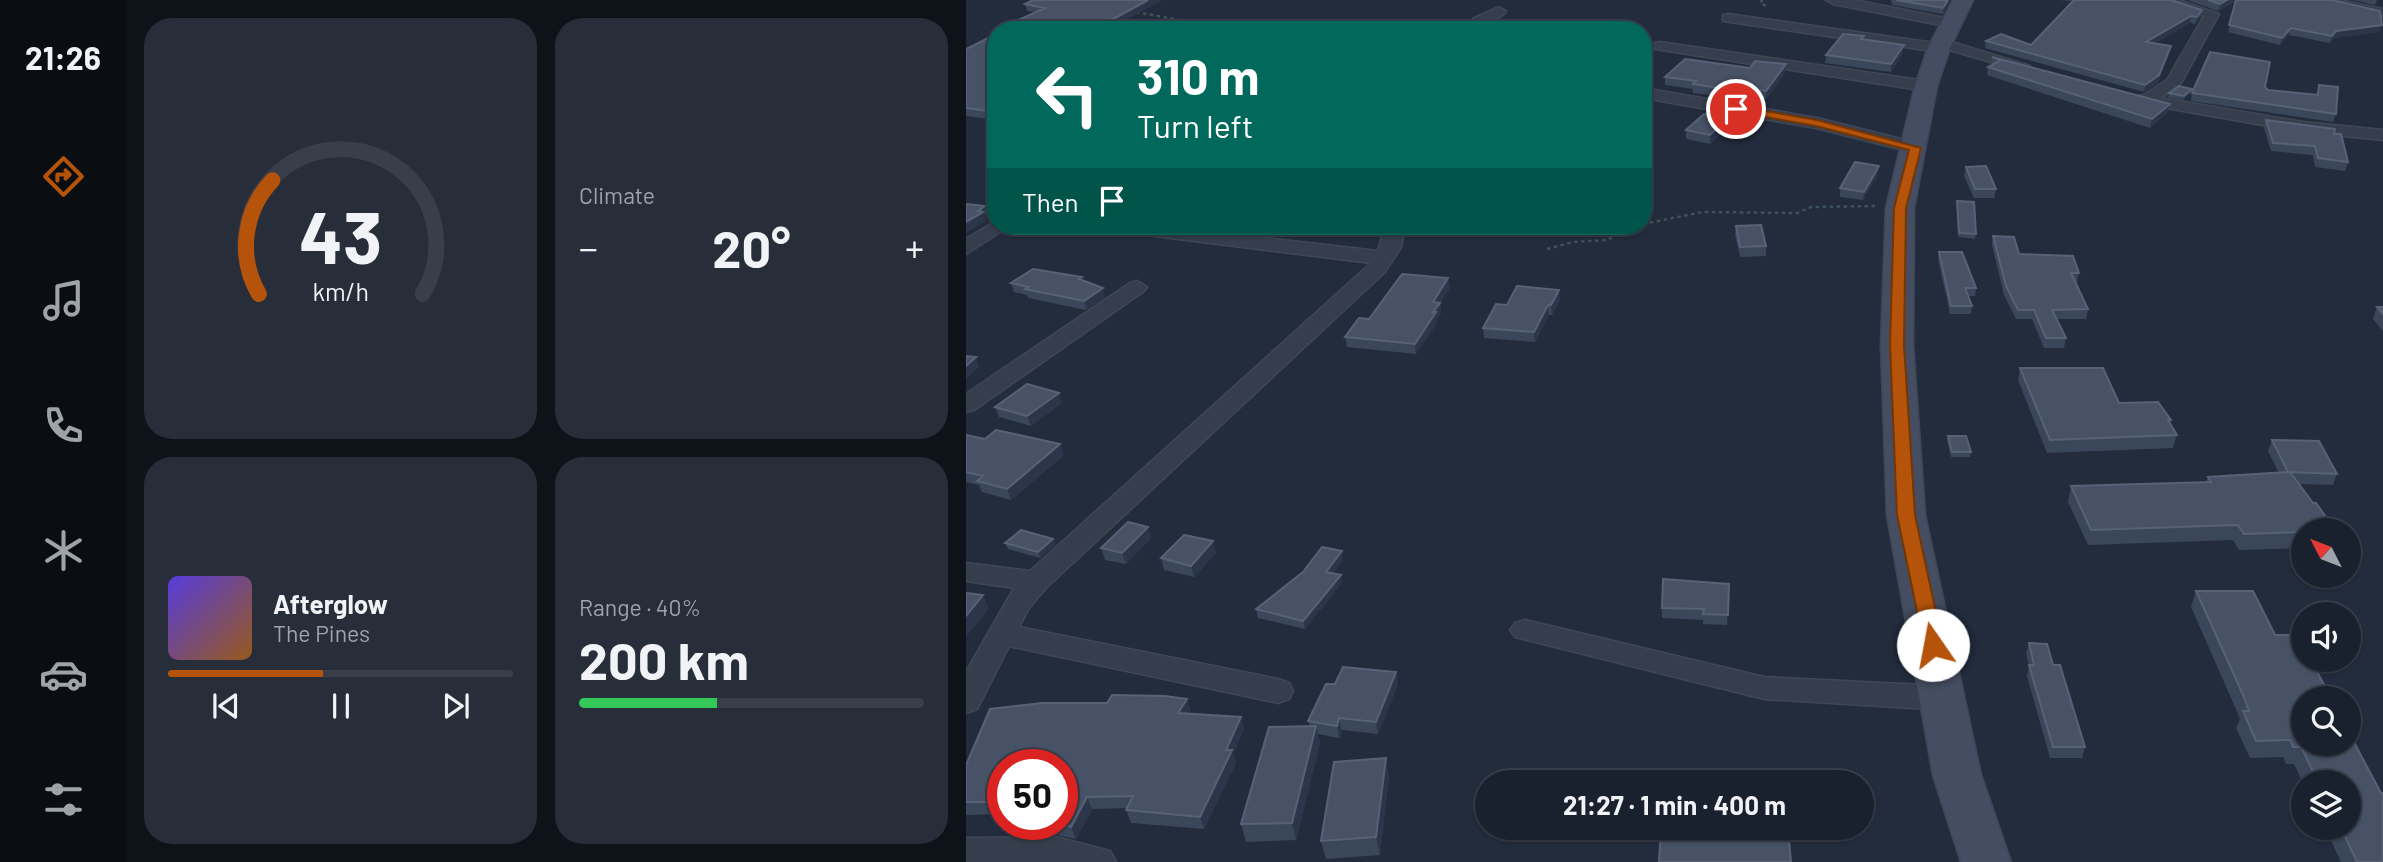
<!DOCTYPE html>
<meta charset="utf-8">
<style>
:root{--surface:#1a212e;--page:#272e3a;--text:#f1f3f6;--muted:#9fa3aa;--line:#383e4a;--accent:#b45309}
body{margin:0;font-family:Barlow,sans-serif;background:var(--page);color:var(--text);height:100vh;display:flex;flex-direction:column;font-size:26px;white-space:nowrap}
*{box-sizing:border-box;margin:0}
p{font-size:23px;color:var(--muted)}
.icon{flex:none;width:38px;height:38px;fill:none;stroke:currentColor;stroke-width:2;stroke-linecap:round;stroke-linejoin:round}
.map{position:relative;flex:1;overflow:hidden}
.side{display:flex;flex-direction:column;gap:18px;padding:18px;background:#0e1219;width:840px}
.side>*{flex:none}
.top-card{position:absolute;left:21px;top:21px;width:665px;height:214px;border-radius:28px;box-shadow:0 2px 5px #0004,0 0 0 2px var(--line);background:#00695c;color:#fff;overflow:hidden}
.needle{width:46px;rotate:312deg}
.fabs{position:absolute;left:1325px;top:518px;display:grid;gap:14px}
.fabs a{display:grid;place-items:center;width:70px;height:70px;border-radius:50%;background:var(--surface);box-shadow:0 2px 5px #0004,0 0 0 2px var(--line);font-size:35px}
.speed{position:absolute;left:21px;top:749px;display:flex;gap:14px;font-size:35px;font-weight:700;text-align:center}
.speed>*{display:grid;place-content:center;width:91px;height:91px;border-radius:50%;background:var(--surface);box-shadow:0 2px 5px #0004,0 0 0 2px var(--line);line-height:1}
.speed .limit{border:10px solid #d22;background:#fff;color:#111}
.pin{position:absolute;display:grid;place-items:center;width:60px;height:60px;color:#fff;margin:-30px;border:4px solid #fff;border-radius:50%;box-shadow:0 2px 7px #0007}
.me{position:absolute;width:77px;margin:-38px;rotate:348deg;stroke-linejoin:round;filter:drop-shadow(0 0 5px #0008)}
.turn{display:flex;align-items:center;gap:24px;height:147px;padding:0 35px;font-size:32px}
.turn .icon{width:91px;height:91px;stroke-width:2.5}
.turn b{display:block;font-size:49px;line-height:60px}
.then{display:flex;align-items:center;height:66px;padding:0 35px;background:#0003;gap:14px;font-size:26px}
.big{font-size:52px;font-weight:700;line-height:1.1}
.side .card{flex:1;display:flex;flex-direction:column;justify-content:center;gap:10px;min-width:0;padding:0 24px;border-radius:28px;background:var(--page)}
.side .dial{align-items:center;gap:0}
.dial svg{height:182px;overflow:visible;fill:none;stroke:var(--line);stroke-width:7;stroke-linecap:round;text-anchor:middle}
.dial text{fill:var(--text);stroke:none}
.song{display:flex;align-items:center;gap:21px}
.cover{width:84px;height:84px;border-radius:10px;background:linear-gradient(135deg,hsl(250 70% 55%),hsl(30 70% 35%))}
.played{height:7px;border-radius:4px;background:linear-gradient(90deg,var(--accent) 45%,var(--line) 45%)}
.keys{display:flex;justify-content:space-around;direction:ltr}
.heat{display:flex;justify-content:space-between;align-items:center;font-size:38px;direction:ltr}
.charge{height:10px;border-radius:5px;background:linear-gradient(90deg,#34c759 40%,var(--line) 0)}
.side .tiles{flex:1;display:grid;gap:18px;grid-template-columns:repeat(2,1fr)}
.trip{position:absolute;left:509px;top:770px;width:399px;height:70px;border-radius:35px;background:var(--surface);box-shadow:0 2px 5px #0004,0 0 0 2px var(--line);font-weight:700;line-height:70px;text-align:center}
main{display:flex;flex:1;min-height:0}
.tab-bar{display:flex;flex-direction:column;width:126px;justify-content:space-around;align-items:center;background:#0a0d12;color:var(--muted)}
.tab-bar .icon{width:49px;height:49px}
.tab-bar .current{color:var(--accent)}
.tab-bar b{font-size:32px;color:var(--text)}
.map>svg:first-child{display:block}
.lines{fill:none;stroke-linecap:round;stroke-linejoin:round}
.minor-casing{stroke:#3f4756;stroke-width:3}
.secondary-casing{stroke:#3f4756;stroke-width:3}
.path{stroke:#3d5357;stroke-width:2.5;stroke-dasharray:3.5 3.5;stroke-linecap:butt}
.minor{fill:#363e4d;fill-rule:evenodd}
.secondary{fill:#444d61;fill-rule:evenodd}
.wall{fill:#3a465a}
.shaded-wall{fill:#2b364a}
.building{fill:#475266;stroke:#576276;stroke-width:2}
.route{fill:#b45309;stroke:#753606;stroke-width:2}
</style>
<main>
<nav class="tab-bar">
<b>21:26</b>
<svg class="icon current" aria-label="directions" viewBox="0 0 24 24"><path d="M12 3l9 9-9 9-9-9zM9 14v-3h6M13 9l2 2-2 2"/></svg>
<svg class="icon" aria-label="music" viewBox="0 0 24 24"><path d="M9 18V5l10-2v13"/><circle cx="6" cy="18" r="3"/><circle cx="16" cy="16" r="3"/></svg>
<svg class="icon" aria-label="phone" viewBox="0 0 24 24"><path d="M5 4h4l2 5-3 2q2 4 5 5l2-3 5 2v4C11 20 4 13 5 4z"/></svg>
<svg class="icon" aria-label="climate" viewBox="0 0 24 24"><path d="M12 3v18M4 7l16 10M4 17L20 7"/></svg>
<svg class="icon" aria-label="car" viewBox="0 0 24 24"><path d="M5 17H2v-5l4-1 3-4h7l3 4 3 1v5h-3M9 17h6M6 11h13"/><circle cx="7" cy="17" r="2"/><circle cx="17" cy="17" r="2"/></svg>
<svg class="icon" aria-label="filters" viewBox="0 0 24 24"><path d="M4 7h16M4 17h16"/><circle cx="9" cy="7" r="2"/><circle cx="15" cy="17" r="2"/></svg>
</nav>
<section class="side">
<div class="tiles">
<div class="card dial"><svg viewBox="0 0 100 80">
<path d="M14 69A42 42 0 1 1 86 69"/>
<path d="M14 69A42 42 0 0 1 20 19" stroke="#b45309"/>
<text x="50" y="56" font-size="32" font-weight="700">43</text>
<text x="50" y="72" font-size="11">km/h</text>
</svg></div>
<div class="card"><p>Climate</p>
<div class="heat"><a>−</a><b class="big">20°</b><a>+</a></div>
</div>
<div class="card">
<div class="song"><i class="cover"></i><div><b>Afterglow</b><p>The Pines</p></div></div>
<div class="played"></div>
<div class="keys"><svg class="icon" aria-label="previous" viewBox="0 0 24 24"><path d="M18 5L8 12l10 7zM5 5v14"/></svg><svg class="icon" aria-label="pause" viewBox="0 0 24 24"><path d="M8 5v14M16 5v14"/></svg><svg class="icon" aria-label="next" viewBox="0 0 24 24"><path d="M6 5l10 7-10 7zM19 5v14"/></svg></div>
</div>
<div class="card"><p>Range · 40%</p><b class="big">200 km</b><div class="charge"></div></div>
</div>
</section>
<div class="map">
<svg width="1417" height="862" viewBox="0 0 1417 862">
<rect width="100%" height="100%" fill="#222c3d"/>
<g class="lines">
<g class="minor-casing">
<path id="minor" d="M860 0H888L984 19 991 23 984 27 867 4Z
M1191 0H1213L1253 14 1215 83 1195 98 1337 122 1417 130V140L1337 132 1166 102V96L1178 95 1201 80 1238 16Z
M1347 0H1374L1417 9V17Z
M533 7 540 11 538 14 512 30H497L508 18Z
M762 14 969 43 976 39 1064 66 1056 71 980 49 973 52 757 21V15Z
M694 42 960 81 968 86 960 91 689 49V43Z
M677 88 851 118 955 144 958 148 949 153 850 128 677 98Z
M30 221V226H43L0 254V239Z
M149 226H197L412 251 419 226H439L435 247 419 272 80 588 63 608 53 627 312 679 323 683 327 691 323 699 312 703 43 646 11 709 0 713V672L48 588 0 581V563L64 571 405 263 180 235 152 230Z
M171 281 181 287 178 291 8 410 0 412V394L164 283Z
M559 620 798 677 978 686 989 690 994 698 989 706 978 710 798 699 549 637 544 630 549 623Z
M90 837 144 851 150 862H0V838Z"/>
</g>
<g class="secondary-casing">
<path id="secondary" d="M987 0H1007L984 48 971 86 948 208 947 345 959 515 1015 775 1045 862H995L967 775 921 515 915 345 920 208 949 86 962 48Z"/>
</g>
<path class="path" d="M797 0 794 2 801 7
M170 12 268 30
M677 224 737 212 831 213 845 207 911 206
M581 249 607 242 640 240 673 226"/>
<use href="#minor" class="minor"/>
<use href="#secondary" class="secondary"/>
</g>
<path class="wall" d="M67 0H196L152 24 61 11 59 4Z
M925 0H984L977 14 926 5Z
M1092 0H1205L1236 10 1234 17 1229 24 1224 23 1189 43 1203 53 1192 83 1178 92 1019 48 1020 41 1065 45 1106 1Z
M1221 0H1366L1416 25 1413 32 1368 38 1364 43 1323 35 1314 45 1262 32 1270 1 1252 11Z
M1387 0H1411L1409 5Z
M30 30V120L0 116V49L28 35 27 31Z
M937 53 925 72 859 63 860 55Z
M1026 57 1204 104 1202 112 1184 128 1021 75 1022 67 1026 65H1025Z
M820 64 819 73 800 99 755 92 752 96 727 93V89L699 85V77Z
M1353 85 1370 114 1367 122 1225 101 1226 93 1299 87 1302 90 1350 94Z
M1226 89 1225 93 1217 100 1202 97 1203 93Z
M1300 120 1368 134 1382 162 1379 171 1349 167 1347 155 1305 151 1298 128Z
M761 127 744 144 720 139V130Z
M1000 167 1030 189 1028 198H1008L998 176Z
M912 175 897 200 874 197V188Z
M991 201 1010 234 1009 239 992 237Z
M301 226H356L349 232Z
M611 226H647L641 237 612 234Z
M770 226 800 246V256L774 257 769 235Z
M1027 236 1053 254 1113 273 1111 282H1109L1122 309 1120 319H1090L1100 338 1098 348H1078L1066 319H1050L1038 295 1026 245Z
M973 252 1010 288 1009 296H1002L1006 306 1005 314H984L972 259Z
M117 281 139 297 120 310 62 298 61 295 48 292 45 283Z
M484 288 474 303 475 313 471 319V323L450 354 381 347 379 337 403 319Z
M594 300 586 315H583L569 342 518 338 517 328 541 305Z
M1411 307H1417V331L1407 319Z
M1054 368 1205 420 1204 423 1211 435 1207 448 1081 453 1052 380Z
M96 403 65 426 33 417 29 407Z
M0 435 19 439 98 455 45 500 16 492 13 485 0 482Z
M982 436 1005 452 1004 457H985L981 441Z
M1306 440 1371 474 1367 485 1333 484 1337 530V548L1273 550 1267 540 1122 545 1102 502 1105 486 1240 482 1242 477 1313 473 1302 451Z
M185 538 160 564 139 560 135 548Z
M87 539 89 545 74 558 42 549 39 543Z
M247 541 250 553 228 577 198 570 195 558Z
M377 560 367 573 376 583 339 629 292 618 290 609Z
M763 584 761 625 737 624V620L696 618V608Z
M1230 591H1287L1309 635H1333L1337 644V660H1345L1365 698H1337V744H1382V731L1415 793H1417V862H1375L1359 828H1382V782L1337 783 1328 764H1320L1317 757 1284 758 1270 728 1274 719 1272 714 1225 607Z
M1063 643 1087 665 1119 747 1116 758H1084L1061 676 1063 666 1060 654Z
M430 672 432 684 412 734 376 730 373 738 352 734 354 743 330 840 280 842 275 824 344 726 342 721 369 684Z
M221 699 224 711 223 714 275 717 278 729 267 754 270 763 238 829 165 823 160 810 161 808 126 809 110 839 86 834 81 824H96V765H37V814L0 815V765L141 703Z
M423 776 414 855 360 859 355 841Z"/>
<path class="shaded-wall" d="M182 0H196L152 24 139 30H121Z
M982 0H984L977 14V8Z
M1261 0H1270L1252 11 1254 4Z
M1236 10 1234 17 1229 24 1231 17Z
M1225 16 1224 23 1178 49 1180 42Z
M1416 25 1413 32 1368 38 1364 43 1366 36 1370 31Z
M1325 28 1323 35 1314 45 1316 38Z
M938 45 937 53 925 72V64Z
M1205 46 1203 53 1192 83 1178 92 1179 85Z
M820 64 819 73 800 99V91Z
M755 84V92L752 96V88Z
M1226 89 1225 93 1217 100 1218 96Z
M1204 104 1202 112 1184 128 1186 119Z
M761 118V127L744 144V135Z
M913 166 912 175 897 200 898 192Z
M19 206 22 215 19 218 20 221 0 233V222Z
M348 226H356L349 232Z
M641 226H647L641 237Z
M482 278 484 288 474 303 475 313 471 319V323L450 354 449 344 467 302Z
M137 288 139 297 120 310 118 301Z
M593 290 594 300 586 315 585 305Z
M582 305 583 315 569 342 568 332Z
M10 357 13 367 0 379V366Z
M93 393 96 403 65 426 61 416Z
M94 444 98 455 45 500 41 489Z
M182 527 185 538 160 564 156 553Z
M87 539 89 545 74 558 72 552Z
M247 541 250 553 228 577 225 566Z
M376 551 377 560 362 580 360 572Z
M375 575 376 583 339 629 337 621Z
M17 595 23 609 0 637V616Z
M430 672 432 684 412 734 410 722Z
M221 699 224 711 215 726 212 713Z
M275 717 278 729 267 754 270 763 238 829 234 817 260 750Z
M373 718 376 730 373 738 371 726Z
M350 726 354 743 330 840 326 823Z
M420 758 423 776 414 855 410 837Z
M121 797 126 809 110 839 105 827Z"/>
<path class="building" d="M67 0H182L151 17 121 30H30L79 8 59 4Z
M930 0H982L977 8Z
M1108 0H1205L1236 10 1231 17 1225 16 1180 42 1205 46 1193 75 1179 85 1020 41 1035 34 1065 45Z
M1242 0H1261L1254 4Z
M1270 0H1366L1414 11 1416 25 1370 31 1366 36 1325 28 1316 38 1263 25Z
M30 34V112L0 108V49Z
M877 34 898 36 895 39 938 45 925 64 860 55Z
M1244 52 1304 62 1299 87 1302 90 1352 95 1353 85 1372 87 1370 114 1226 93Z
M1026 57 1204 104 1186 119 1022 67 1035 60Z
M719 59 784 68 789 61 820 64 800 91 755 84 752 88 727 84 730 81 699 77Z
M1213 86 1226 89 1218 96 1203 93Z
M738 114 761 118 744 135 720 130Z
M1300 120 1369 129 1368 134H1375L1382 162 1352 158 1349 146 1307 143Z
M889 162 913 166 898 192 874 188Z
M1020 166 1030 189H1009L1000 167Z
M991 201 1008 202 1010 234 993 233Z
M0 204 19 206 12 211 17 212 0 222Z
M795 225 800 246 774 247 770 226Z
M622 226H641V227Z
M1027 236 1048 237 1053 254 1107 256 1113 273H1105L1122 309 1086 310 1100 338H1080L1068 310H1052L1040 286Z
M973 252H996L1010 288H999L1006 306H985Z
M67 269 116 277 113 279 137 288 118 301 59 289 62 287 45 283Z
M436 274 482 278 467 302 474 303 467 312H470L449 344 379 337 393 318 403 319Z
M551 286 593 290 585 305H582L568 332 517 328 530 304 541 305Z
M1411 307H1417V314Z
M0 356 10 357 0 366Z
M1054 368H1137L1153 403 1192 402 1205 420H1202L1211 435 1084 440Z
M61 384 93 393 61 416 29 407Z
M30 430 94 444 41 489 11 481 17 476 0 472V435L19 439Z
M982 436H1000L1005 452H986Z
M1306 440 1353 441 1371 474 1322 472Z
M1324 472 1347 503H1350L1369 530H1337V532L1278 534 1272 525 1125 530 1105 486 1245 482 1242 477Z
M162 522 182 527 156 553 135 548Z
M55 530 87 539 72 552 39 543Z
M218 535 247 541 225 566 195 558Z
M356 547 376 551 360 572 375 575 337 621 290 609 337 572Z
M697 579 763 584 762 615 737 614 738 609 696 608Z
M1230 591H1287L1309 635H1333L1337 644V660H1345L1365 698H1337V744H1382V731L1415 793H1417V862H1391L1375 828H1382V782H1352L1335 747H1327L1324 740 1290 741 1277 711H1283L1278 697Z
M0 593 17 595 0 616Z
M1063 643 1081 644 1087 665H1094L1119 747H1087L1063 665H1068Z
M377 667 430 672 410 722 373 718 371 726 342 721 360 684H369Z
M146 695 199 696 221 699 212 713 275 717 260 750H266L234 817 160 810 167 796 121 797 105 827 92 824H96V765H37V802H0V765L24 709 76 703H141Z
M350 726 326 823 275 824 303 727Z
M420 758 410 837 355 841 368 762Z
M695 828H822L825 862H693Z"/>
<path class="route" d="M770 106 851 120 955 148 940 208 938 345 949 515 977 645 974 650H960L958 645 931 515 924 345 928 208 943 150 850 126 766 111 764 109Z"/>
</svg>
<div class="fabs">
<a><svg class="needle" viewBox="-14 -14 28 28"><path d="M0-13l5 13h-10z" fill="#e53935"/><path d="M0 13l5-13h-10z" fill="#9fa3aa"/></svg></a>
<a><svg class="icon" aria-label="sound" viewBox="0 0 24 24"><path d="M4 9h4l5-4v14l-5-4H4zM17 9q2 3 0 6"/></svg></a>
<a><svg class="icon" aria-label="search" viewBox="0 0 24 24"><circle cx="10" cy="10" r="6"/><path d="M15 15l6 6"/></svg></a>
<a><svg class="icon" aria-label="layers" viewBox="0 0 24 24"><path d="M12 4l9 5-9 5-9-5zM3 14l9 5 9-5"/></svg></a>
</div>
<div class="speed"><div class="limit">50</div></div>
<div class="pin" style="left:770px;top:109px;background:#d93025"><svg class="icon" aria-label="arrive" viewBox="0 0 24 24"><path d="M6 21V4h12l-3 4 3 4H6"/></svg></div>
<svg class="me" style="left:967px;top:645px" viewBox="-20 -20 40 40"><circle r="19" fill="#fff"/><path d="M0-13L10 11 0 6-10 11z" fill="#b45309"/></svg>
<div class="trip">21:27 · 1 min · 400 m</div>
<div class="top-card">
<div class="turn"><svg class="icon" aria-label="left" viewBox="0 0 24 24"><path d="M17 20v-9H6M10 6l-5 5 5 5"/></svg><div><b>310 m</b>Turn left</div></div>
<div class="then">Then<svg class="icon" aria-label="arrive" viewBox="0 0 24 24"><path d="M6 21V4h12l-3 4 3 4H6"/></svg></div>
</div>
</div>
</main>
